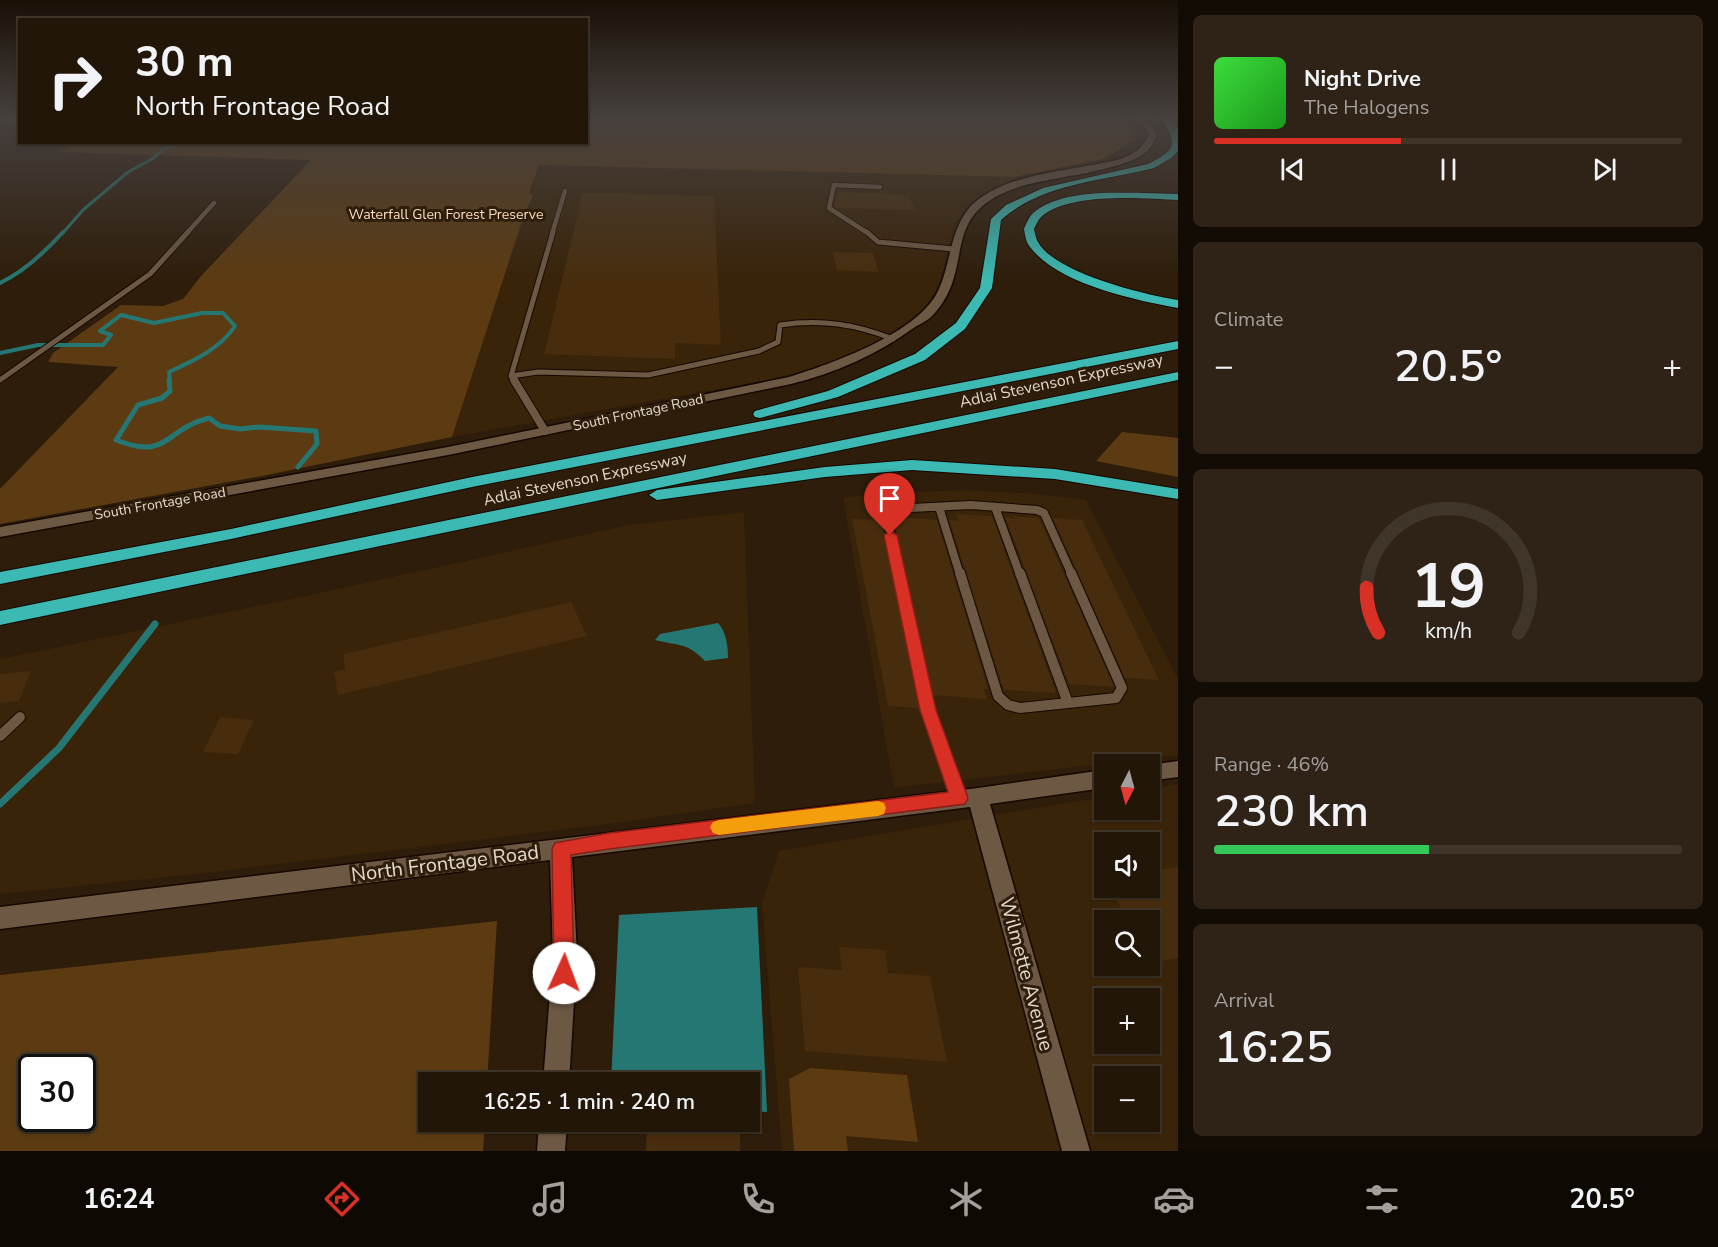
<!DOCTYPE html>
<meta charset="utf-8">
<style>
:root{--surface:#221608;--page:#2e2316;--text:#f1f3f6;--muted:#a29f9c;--line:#3f3529;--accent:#d93025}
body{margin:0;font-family:"Nunito Sans",sans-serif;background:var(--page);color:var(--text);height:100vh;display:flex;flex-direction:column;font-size:22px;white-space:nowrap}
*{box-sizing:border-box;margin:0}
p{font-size:20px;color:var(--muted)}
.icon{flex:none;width:33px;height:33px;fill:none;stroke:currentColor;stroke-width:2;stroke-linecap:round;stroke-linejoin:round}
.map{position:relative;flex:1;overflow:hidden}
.panel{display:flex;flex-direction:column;gap:15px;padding:15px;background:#130c04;width:540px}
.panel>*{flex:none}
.top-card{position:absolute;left:18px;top:18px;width:570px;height:126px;border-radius:0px;box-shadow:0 2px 4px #0004,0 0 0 2px var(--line);background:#221608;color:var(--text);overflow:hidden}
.needle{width:39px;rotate:186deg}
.controls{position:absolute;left:1094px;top:754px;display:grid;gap:12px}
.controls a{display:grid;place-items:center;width:66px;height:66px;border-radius:0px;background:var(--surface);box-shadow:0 2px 4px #0004,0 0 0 2px var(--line);font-size:30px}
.speed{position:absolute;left:18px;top:1054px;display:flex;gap:12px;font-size:30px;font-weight:700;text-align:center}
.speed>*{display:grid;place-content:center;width:78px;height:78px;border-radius:50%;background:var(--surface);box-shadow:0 2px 4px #0004,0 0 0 2px var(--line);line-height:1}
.speed .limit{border:3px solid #111;border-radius:9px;background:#fff;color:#111}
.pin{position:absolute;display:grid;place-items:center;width:51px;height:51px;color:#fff;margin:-62px -26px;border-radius:50% 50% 50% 0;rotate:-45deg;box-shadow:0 0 6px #0007}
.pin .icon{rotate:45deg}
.me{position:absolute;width:66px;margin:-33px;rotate:2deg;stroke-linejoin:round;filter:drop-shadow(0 0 4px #0008)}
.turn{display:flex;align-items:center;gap:21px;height:126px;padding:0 18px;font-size:27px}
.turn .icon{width:78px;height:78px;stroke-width:2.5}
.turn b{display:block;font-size:42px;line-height:51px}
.big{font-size:45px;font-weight:600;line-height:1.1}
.panel .tile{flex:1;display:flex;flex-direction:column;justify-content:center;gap:9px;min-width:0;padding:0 21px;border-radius:9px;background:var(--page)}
.panel .dial{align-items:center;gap:0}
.dial svg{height:156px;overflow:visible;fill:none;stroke:var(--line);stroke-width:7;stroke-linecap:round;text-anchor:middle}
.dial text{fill:var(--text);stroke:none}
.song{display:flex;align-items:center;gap:18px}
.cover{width:72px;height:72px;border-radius:9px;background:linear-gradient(135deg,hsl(120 70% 55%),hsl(120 70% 35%))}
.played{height:6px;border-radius:3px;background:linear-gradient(90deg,var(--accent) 40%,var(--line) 40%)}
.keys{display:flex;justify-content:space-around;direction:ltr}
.heat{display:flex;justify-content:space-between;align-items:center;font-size:33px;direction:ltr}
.charge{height:9px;border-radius:4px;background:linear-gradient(90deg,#34c759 46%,var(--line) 0)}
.trip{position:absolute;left:418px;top:1072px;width:342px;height:60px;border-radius:0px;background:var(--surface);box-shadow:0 2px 4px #0004,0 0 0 2px var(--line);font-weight:600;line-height:60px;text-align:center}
.tab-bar{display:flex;height:96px;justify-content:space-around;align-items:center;background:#0e0903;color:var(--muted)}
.tab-bar .icon{width:42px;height:42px}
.tab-bar .active{color:var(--accent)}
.tab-bar b{font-size:27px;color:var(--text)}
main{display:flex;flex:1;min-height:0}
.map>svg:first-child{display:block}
.built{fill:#392309;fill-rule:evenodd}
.green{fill:#5c3b12;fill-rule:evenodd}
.water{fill:#257773}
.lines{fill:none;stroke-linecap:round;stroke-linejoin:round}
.stream-far3{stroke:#257773;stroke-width:3}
.stream-far2{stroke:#257773;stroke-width:4}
.stream-far1{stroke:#257773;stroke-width:5}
.stream{stroke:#257773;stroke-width:7}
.building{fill:#472d0e}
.lane-far3-casing{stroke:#160700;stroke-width:6}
.lane-far2-casing{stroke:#160700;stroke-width:7}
.lane-far1-casing{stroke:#160700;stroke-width:10}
.lane-casing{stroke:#160700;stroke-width:12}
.street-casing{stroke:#160700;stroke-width:3}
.highway-casing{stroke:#160700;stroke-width:2}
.lane-far3{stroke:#6c5843;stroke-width:4.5}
.lane-far2{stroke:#6c5843;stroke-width:5}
.lane-far1{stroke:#6c5843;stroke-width:8}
.lane{stroke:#6c5843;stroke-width:10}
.street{fill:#6c5843;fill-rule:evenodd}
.highway{fill:#3cb9b2;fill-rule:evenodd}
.route{fill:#d93025;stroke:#8d1f18;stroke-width:1.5}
.slow{fill:#f59e0b}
.labels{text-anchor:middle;stroke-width:6;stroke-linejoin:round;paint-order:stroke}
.far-park-label{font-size:14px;fill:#faddbf;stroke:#2e1d0a}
.far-street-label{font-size:14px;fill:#e3d8cc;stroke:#2e1d0a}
.street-label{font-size:16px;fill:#e3d8cc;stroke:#2e1d0a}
.near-street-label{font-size:20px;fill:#e3d8cc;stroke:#2e1d0a}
</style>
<main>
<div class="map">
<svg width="1178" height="1151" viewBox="0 0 1178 1151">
<rect width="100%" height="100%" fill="#2e1d0a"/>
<path class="built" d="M539 165 1015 177 1011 184 988 191 971 202 955 223 941 281 925 310 882 341 827 364 773 379 452 437Z
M968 490 1037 494 1086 500 1178 679V755L894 788 843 498 888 493Z
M744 512 755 803 608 824 196 874 0 894V659L315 594 629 525Z
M1178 784V1151H782L762 903 779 851 1104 797V810H1149V789ZM1104 843H1149V888H1104ZM1104 921H1149V966H1104ZM1104 999H1149V1044H1104ZM1104 1077H1149V1122H1104Z"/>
<path class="green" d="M587 119H1125L1135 140 1103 159 1015 177 539 165 529 193 533 195 523 218 452 437 262 476 0 524V489L118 367 48 362 53 353 121 305 163 306 183 299 201 276 311 160 60 152 75 142H586Z
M1122 432 1178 438V477L1096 461Z
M497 921 487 1083H429V1122H485L483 1151H0V975ZM32 1068H82V1119H32Z
M810 1068 907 1075 918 1142 846 1136 848 1151H794L789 1079Z"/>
<path class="water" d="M718 623C726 631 728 646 728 658L705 661C687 642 678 646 655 640L660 634Z
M757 907 767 1112 750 1111V1083H611L619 915Z"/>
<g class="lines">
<path class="stream-far3" d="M62 234 83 210 128 172 152 159 165 148 189 142"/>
<path class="stream-far2" d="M0 283C25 271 45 252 63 232
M0 353 38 345H103L111 335 100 331 121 315 154 323 202 313H223L235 326C220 349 193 361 169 372L170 382"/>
<path class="stream-far1" d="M169 380 170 391 162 398 138 405 116 440C169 461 164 429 209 418L220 426 240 429 259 427 316 431 317 444 298 467"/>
<path class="stream" d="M0 804 59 748 155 624"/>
</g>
<path class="building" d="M837 192 908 195 915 210 837 208 834 206Z
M583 193 714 196 721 345 675 343V359L544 354Z
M833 252 873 253 879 272 837 270Z
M956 514 992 516 1056 693 1004 690 949 520 958 521Z
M1014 516 1039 518 1114 687 1069 684 1005 517 1014 518Z
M900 517 937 520 988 689H984L987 699 932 695 894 521H901Z
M1053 518 1082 520 1159 680 1125 678Z
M852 519 881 520 919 708 888 706Z
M571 602 587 636 338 695 334 672 345 669 343 654Z
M31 671 19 701 0 703V674Z
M220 717 254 720 238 754 203 752Z
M1178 867V958L1149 963V921H1129L1109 888H1149V871Z
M839 947 885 950 888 973 930 976 947 1062 805 1051 798 967 842 970Z
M647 1123 740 1131V1151H646Z"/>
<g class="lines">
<g class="lane-far3-casing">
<path id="lane-far3" d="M186 234 214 203
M552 234 565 191
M869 234 829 208 834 185 880 187"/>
</g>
<g class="lane-far2-casing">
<path id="lane-far2" d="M867 232 878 242 954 249
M511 376 553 232
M0 380 150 274 188 232
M515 382 511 376 538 372 648 375 759 351 778 342 780 325C821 319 855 324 893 339"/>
</g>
<g class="lane-far1-casing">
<path id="lane-far1" d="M514 380 545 431
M939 507 960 575
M995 507 1020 575
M899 575 886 513 891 509 971 505 1037 510 1044 513 1072 575"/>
</g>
<g class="lane-casing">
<path id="lane" d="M899 573 928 709 959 798
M960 573 998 696 1008 705 1020 708 1116 698 1122 688 1071 573
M1020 573 1068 703
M0 736 20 717"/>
</g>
<g class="street-casing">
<path id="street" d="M1139 119H1146L1157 134C1154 141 1151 148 1145 153 1122 171 1052 177 1022 186 935 213 978 265 934 314 929 320 922 323 915 327 878 354 836 373 791 384L448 455 0 537V527L448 447 789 377C833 363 914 335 937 293 954 259 948 219 983 196 1013 176 1057 172 1092 165 1106 162 1120 161 1132 154 1141 149 1145 143 1149 134Z
M1178 761V777L1149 781 1148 765Z
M1104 770V788L990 804 1090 1151H1062L970 807 572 857 577 954 569 1083H543L553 954 550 860 0 929V907L978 788Z
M539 1122H567L565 1151H537Z"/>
</g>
<g class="highway-casing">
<path id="highway" d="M1162 119H1170L1178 129V151L1171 158 1154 168C1103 181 1042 183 1001 220L992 288 965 329 925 360 838 397 760 418 755 417 753 414 755 411 828 391 915 354 956 323 980 288 991 219 1006 205 1043 188 1148 164C1176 150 1178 145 1162 119Z
M1143 193 1178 194V200C1143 198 1068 192 1041 217 1038 220 1036 225 1034 229 1035 233 1036 239 1038 242 1055 273 1145 295 1178 300V308C1134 300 1058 284 1030 247 1026 242 1025 235 1024 229 1026 224 1029 217 1033 213 1061 190 1110 193 1143 193Z
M1178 341V349L472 487 231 539 0 584V572L231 529 472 477Z
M1178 372V380L0 625V611Z
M912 460 1055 469 1178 489V499L1055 479 912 470 825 477 657 500 649 495 657 490 825 467Z"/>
</g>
<use href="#lane-far3" class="lane-far3"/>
<use href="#lane-far2" class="lane-far2"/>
<use href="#lane-far1" class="lane-far1"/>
<use href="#lane" class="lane"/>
<use href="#street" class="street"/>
<use href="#highway" class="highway"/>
</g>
<linearGradient id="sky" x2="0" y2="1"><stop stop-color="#191006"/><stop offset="0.42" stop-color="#46403e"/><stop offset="1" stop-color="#46403e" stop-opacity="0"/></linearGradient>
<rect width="1178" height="280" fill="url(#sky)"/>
<path class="route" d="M890 531 897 535 936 710 968 798 965 804 609 849 571 855 574 973 571 980 564 983 557 980 554 973 552 849 555 843 609 833 948 792 920 710 884 535Z"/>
<path class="slow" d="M878 801 884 803 886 808 884 814 878 816 719 835 713 833 710 827 713 822 719 820Z"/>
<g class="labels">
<g class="far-park-label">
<text x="446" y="219">Waterfall Glen Forest Preserve</text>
</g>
<g class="far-street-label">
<text transform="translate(638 412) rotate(-12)" y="5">South Frontage Road</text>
<text transform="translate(160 503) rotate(-10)" y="5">South Frontage Road</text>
</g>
<g class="street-label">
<text transform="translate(1061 380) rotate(-12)" y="6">Adlai Stevenson Expressway</text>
<text transform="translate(585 478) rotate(-12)" y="6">Adlai Stevenson Expressway</text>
</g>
<g class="near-street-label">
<text transform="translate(445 863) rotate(-7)" y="7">North Frontage Road</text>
<text transform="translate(1027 974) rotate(75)" y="7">Wilmette Avenue</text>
</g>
</g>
</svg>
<div class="controls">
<a><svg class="needle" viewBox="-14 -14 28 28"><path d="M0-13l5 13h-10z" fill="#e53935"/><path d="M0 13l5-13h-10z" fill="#a29f9c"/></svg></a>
<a><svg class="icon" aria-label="sound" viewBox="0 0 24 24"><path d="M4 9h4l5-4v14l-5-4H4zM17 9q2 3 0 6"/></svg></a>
<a><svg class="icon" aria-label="search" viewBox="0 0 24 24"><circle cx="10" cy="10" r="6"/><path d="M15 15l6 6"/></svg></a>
<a>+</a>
<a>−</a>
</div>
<div class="speed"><div class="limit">30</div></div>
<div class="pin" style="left:890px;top:535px;background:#d93025"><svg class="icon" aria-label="arrive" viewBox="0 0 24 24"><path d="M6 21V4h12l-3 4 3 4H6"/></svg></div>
<svg class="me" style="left:564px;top:973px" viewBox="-20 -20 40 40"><circle r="19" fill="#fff"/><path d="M0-13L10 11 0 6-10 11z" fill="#d93025"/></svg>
<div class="trip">16:25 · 1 min · 240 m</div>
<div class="top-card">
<div class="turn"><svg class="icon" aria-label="right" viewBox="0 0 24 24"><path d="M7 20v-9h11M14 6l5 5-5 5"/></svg><div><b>30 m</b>North Frontage Road</div></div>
</div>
</div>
<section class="panel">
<div class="tile">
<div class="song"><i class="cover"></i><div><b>Night Drive</b><p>The Halogens</p></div></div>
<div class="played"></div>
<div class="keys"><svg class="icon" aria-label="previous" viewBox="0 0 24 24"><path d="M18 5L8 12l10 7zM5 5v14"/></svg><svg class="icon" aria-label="pause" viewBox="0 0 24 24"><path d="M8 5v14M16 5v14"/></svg><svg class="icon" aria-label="next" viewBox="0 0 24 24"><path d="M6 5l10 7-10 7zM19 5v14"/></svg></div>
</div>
<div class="tile"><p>Climate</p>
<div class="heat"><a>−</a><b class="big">20.5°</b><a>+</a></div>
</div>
<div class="tile dial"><svg viewBox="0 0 100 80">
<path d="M14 69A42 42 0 1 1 86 69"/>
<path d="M14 69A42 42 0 0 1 8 46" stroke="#d93025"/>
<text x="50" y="56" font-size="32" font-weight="700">19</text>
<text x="50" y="72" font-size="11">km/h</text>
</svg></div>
<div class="tile"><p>Range · 46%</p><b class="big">230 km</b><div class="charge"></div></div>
<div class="tile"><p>Arrival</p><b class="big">16:25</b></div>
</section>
</main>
<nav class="tab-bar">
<b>16:24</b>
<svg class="icon active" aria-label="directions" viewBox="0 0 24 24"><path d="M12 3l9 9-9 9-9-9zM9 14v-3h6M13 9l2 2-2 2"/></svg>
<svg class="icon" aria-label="music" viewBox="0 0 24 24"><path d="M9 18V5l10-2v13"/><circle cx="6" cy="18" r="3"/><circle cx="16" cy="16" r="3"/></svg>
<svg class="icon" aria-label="phone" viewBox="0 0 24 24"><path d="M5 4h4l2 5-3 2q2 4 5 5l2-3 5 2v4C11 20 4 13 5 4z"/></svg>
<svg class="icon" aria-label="climate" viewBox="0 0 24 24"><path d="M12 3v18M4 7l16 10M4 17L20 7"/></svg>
<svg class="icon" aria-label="car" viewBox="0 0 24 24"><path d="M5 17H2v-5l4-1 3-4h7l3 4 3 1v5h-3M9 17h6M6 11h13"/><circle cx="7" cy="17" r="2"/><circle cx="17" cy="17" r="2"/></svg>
<svg class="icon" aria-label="filters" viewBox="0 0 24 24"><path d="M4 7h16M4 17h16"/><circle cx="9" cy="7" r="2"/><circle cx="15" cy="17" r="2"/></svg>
<b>20.5°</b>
</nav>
